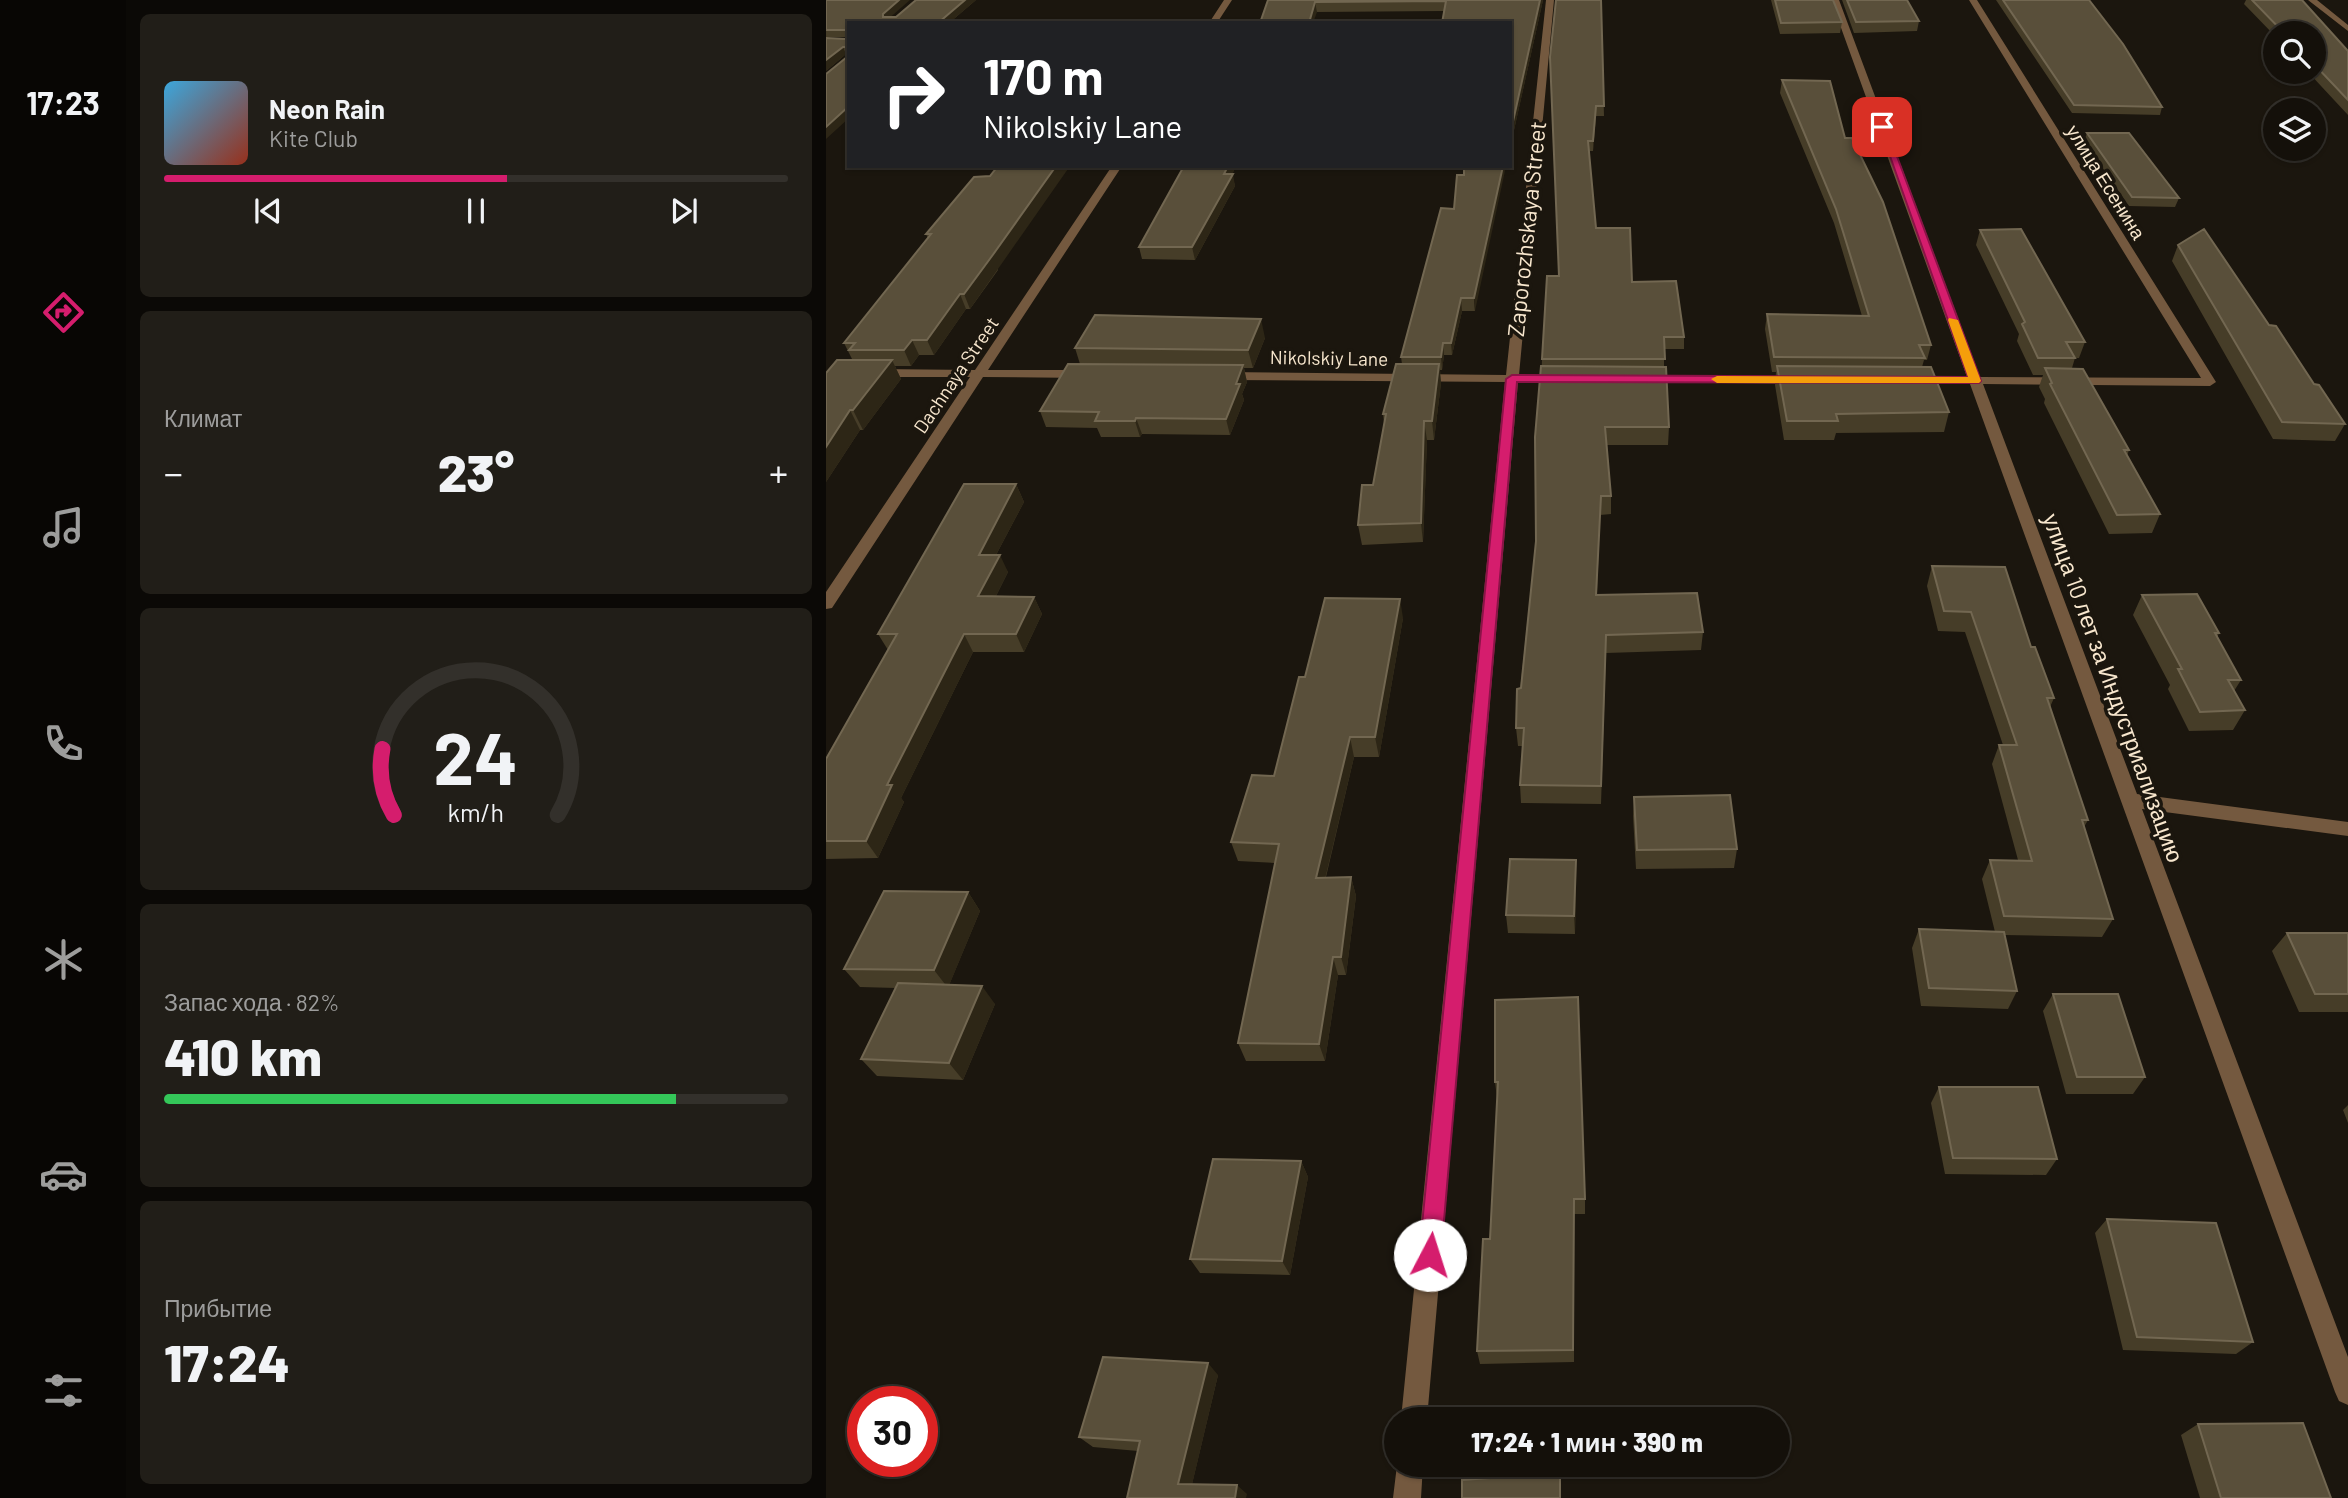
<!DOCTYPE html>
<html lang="ru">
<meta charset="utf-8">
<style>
:root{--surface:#14100a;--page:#211e18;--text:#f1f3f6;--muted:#9d9d9c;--line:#33302b;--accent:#d51d6d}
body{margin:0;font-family:Barlow,sans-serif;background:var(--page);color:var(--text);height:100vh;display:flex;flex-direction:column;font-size:26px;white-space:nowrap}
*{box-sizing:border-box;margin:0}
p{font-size:23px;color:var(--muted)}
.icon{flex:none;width:38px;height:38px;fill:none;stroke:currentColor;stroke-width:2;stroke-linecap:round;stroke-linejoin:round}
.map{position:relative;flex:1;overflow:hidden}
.side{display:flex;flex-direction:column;gap:14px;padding:14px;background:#0b0906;width:700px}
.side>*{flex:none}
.banner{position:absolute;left:21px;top:21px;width:665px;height:147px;border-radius:0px;box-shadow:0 2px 5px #0004,0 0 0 2px var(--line);background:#202124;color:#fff;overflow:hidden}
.controls{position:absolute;left:1437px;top:21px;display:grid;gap:14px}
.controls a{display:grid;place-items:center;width:63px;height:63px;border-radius:50%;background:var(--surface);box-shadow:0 2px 5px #0004,0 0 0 2px var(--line);font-size:35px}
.speed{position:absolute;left:21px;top:1386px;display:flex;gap:14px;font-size:35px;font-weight:700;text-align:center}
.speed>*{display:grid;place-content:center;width:91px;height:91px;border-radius:50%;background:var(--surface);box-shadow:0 2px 5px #0004,0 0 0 2px var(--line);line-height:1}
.speed .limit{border:10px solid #d22;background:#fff;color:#111}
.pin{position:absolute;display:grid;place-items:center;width:60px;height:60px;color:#fff;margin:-30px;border-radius:14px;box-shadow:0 4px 10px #0006}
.me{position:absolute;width:77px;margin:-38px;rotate:5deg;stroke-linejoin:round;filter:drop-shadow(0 0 5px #0008)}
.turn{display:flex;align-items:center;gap:24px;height:147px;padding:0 21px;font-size:32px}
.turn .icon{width:91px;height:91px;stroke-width:2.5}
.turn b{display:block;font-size:49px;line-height:60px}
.big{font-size:52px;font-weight:800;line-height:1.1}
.side .widget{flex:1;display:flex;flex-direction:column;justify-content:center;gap:10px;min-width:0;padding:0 24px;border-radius:10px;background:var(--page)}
.side .dial{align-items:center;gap:0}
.dial svg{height:182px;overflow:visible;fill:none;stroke:var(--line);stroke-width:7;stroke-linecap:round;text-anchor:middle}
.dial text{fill:var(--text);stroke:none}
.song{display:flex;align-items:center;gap:21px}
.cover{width:84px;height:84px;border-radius:10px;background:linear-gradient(135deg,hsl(200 70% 55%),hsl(10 70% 35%))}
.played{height:7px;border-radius:4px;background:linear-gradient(90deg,var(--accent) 55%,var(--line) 55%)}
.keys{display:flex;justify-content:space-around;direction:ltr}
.heat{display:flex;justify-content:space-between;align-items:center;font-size:38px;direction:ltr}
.charge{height:10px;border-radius:5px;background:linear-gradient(90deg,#34c759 82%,var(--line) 0)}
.trip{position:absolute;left:558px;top:1407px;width:406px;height:70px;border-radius:35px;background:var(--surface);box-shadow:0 2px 5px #0004,0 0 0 2px var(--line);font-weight:800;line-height:70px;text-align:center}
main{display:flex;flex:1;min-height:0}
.tab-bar{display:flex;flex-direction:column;width:126px;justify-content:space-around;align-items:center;background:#080604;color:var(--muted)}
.tab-bar .icon{width:49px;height:49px}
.tab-bar .on{color:var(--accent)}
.tab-bar b{font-size:32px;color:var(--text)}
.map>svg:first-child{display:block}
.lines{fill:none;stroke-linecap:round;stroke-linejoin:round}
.minor{fill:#74593f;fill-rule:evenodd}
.wall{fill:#463d28}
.shaded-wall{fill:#2d2616}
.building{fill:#594f3a;stroke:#726751;stroke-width:2}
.route{fill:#d51d6d;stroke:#8a1347;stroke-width:2}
.slow{fill:#f59e0b}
.labels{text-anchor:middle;stroke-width:7;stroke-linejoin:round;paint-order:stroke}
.far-street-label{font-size:19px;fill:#f8e7ce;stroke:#1b160e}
.street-label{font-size:23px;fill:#f8e7ce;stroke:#1b160e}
</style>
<main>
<nav class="tab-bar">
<b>17:23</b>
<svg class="icon on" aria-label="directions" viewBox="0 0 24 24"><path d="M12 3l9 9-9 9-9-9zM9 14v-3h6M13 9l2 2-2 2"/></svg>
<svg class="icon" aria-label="music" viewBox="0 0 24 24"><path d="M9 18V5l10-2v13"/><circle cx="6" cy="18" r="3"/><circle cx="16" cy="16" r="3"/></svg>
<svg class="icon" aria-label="phone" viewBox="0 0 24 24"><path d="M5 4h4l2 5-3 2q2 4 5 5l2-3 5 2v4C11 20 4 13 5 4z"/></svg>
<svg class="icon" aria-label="climate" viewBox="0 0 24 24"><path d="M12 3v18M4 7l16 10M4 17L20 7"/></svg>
<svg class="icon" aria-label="car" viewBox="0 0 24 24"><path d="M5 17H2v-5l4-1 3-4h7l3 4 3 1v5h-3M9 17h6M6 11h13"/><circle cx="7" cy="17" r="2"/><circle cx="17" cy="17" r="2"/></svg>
<svg class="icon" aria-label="filters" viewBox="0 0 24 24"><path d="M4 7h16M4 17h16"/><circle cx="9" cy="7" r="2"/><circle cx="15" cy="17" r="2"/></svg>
</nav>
<section class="side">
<div class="widget">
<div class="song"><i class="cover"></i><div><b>Neon Rain</b><p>Kite Club</p></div></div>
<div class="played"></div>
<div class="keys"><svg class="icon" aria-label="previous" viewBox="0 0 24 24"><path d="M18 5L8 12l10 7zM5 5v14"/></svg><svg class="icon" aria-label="pause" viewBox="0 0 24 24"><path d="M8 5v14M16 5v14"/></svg><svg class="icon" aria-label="next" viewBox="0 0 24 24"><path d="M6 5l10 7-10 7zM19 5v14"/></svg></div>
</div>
<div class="widget"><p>Климат</p>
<div class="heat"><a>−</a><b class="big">23°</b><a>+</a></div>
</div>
<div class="widget dial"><svg viewBox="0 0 100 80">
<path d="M14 69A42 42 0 1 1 86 69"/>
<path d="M14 69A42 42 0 0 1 9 40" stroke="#d51d6d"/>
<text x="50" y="56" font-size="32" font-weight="700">24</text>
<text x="50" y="72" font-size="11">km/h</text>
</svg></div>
<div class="widget"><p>Запас хода · 82%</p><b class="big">410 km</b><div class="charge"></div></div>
<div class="widget"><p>Прибытие</p><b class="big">17:24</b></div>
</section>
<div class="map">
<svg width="1522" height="1498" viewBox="0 0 1522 1498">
<rect width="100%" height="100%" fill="#1b160e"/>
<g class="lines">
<path class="minor" d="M398 0H406L391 23H383Z
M720 0H728L693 375H736L742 379 736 383 692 382 601 1419H575L679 382 397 380 391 376 397 372 680 375Z
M1005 0H1013L1154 377 1375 378 1143 0H1151L1390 382 1384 386 1157 384 1311 794 1522 822V836L1316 809 1522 1357V1405L1513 1401 1509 1392 1144 384H1086L1080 380 1086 376 1141 377Z
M1482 0H1491L1522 25V31Z
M286 166H296L162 370H260L266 374 260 378 157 377 6 608 0 609V592L144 377H50L44 373 50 369 149 370Z
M817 375 971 376 977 380 971 384 813 382V376Z
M571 1465H597L595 1498H567Z"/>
</g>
<path class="wall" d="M0 0 64 17H70L150 0 123 23 23 118 21 55 20 54 0 71 20 37H0Z
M442 0H717L684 148V23L618 11 491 12Z
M775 0 778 116H770L767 151H763L770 228 806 282 858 337V349H838V367L843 427 842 445H781L785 496V514L774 515 771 595 877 632 875 650 780 653 775 804 695 803 694 785 697 746H692L690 728 710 541 716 359 732 276Z
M945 0H1007L1016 22 1014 33 954 34Z
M1016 0H1081L1093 21 1091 31 1028 33Z
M1170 0H1263L1336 107 1334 115 1246 113Z
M1420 0H1476L1522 51V115L1482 72H1488V33H1449V36L1418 4Z
M956 80 1019 138 1105 345 1101 360H1098L1096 367 1123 412 1118 432 1010 433 1008 440H958L949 385 950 372H946L939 329 941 314 1036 316 1008 223 954 93Z
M1261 133 1353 198 1349 207 1303 206 1258 141Z
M358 166H410L406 174 409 186 369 260 316 259 313 247Z
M638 166 649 311H636L626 355H618L616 370H614L615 383 608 440H601L597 542 536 545 532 525 547 485 558 423 557 414 576 364 575 357 628 209 638 175Z
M148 177 172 270 144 309H140L108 355H93L85 366H69L75 379 37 430H34L0 482 28 360 26 359 18 343 102 239 100 234Z
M1154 230 1259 342 1253 358H1249L1246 368 1303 450 1301 456 1334 514 1326 533 1283 534 1218 403 1219 399 1213 387 1217 375H1207L1191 341 1193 334 1150 245Z
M1352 245 1443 325 1519 424 1509 441 1447 439 1346 261Z
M439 338 427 368H418L421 382 416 394 418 400 404 435 316 434 314 437H275L271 428 220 427 214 411 254 364 249 348Z
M190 484 198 502 170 555 182 572 170 596 208 597 216 614 198 652H147L75 798 78 802 52 858 0 859V759L62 650 52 634Z
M1106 566 1205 647 1228 698 1224 707 1262 820 1258 827 1287 919 1276 937 1178 935 1191 991 1182 1009 1095 1006 1086 948 1093 929 1169 932 1156 879 1164 860H1192L1166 764 1173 745H1177L1139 632 1112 631 1101 586Z
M1316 595 1393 633 1391 638 1415 680 1408 691 1419 710 1407 730 1363 731 1342 689 1344 685 1307 615Z
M577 618 553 757H528L500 877H525L530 896 520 975H512L499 1061H420L412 1043 449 863 412 861 405 842 448 776Z
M808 797 911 849 908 868 810 869 807 816Z
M750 878 749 934 682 933 680 915Z
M142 892 154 911 123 985 169 1004 137 1080 51 1076 35 1059 70 988 34 987 18 969Z
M1461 933H1522V1012H1473L1446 951Z
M1227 994 1319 1077 1307 1094H1240L1217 1011Z
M669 1000 759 1199V1214H748V1362L654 1364 651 1351 664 1239 671 1098 669 1082Z
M1113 1087 1231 1159 1220 1175 1119 1174 1105 1103Z
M1522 1105V1123L1517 1110Z
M475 1161 482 1177 464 1275 374 1273 364 1259Z
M1281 1219 1427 1342 1410 1354 1297 1350 1269 1233Z
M392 1375 366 1484 421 1494 301 1498 312 1451 267 1447 253 1437Z
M1372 1424 1505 1498H1374L1355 1435Z"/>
<path class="shaded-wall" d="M73 0H84L60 21 57 17V14Z
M139 0H150L123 23H112Z
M714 0H717L684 148V135Z
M489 2 491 12 487 23H483Z
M17 47 20 54 0 71V60Z
M23 106V118L0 139V127Z
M770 106V116L767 151V141Z
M230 166H244L144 309 138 294Z
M402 166H410L403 181 407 174 409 186 369 260 366 247Z
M677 166H680L649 311 648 298Z
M134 294 140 309 108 355 101 340Z
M635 298 636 311 626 355 625 343Z
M435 319 439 338 427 368 422 350Z
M86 340 93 355 85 366 78 350Z
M617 343 618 355 616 370 615 357Z
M66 360 75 379 37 430 27 410Z
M613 364 615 383 608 440 606 421Z
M417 365 421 382 416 394 418 400 404 435 400 419 410 384Z
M24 410 34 430 0 482V447Z
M310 418 316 434 314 437 309 421Z
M598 421 601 440 597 542 595 523Z
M190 484 198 502 161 572 153 555Z
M174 555 182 572 161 614 152 596Z
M208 597 216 614 198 652 190 634Z
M574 599 577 618 553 757 549 737Z
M138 634 147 652 75 798 78 802 52 858 40 841 61 785Z
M524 737 528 757 495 896 490 878Z
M750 860V878L749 934 748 916Z
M525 877 530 896 520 975 515 957Z
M142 892 154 911 122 988 108 970Z
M507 957 512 975 499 1061 493 1044Z
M156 986 169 1004 137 1080 123 1063Z
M475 1161 482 1177 464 1275 456 1261Z
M382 1363 392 1375 364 1493 352 1484Z
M411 1485 421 1494 420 1498H409Z"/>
<path class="building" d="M0 0H73L57 14V17H70L90 0H139L112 23H23V106L0 127V74L21 57 22 47H17L0 60V38L20 39 22 32 20 30H0Z
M442 0H714L684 135V23H616L620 1 489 2 483 23H434Z
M730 0H775L778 106H770L767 141H762L770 228H804L806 282 850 281 858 337H838L839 359H716L721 276H733L724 57Z
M949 0H1007L1016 22 955 23Z
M1021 0H1081L1093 21 1030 22Z
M1177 0H1263L1297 44 1336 107 1248 105Z
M1426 0H1476L1522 51V100L1488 64V33H1458Z
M956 80 1004 81 1019 138H1026L1057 202 1105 345H1093L1099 358 948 357 941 314 1043 316 1010 209Z
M1261 133H1303L1353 198 1306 197Z
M172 166H230L166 256 138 294H134L101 340H86L78 350H23L29 343H18L105 234H100L148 177 164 176Z
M358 166H402L398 174H407L366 247H313Z
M638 166H677L648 298H635L625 343H617L615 357H575L615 208 628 209 631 175H638Z
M1195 229 1259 342H1240L1249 358H1212L1196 324 1199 322 1154 230Z
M1378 229 1443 325 1450 326 1488 384 1493 385 1519 424 1456 422 1352 245Z
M269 315 435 319 422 350 249 348Z
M11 360H66L27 410H24L0 447V373Z
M242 364 417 365 410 384H414L400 419 310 418 309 421H269L273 412 214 411Z
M570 364H613L606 421H598L595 523 532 525 536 485H547L560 414H557Z
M715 366 840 367 843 427H779L785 496H775L770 595 871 593 877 632 780 635 775 786 694 785 698 728H690L691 689 695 688 710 541 709 437Z
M951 366 1105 367 1123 412 1010 414 1012 421H961Z
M1219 368 1257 369 1303 450H1298L1334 514 1291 515 1224 384 1226 383Z
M138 484H190L153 555H174L152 596 208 597 190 634H138L61 785H66L40 841H0V759L71 634H52Z
M1106 566 1179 567 1205 647H1209L1228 698H1221L1262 820H1256L1287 919 1178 916 1164 860 1206 861 1173 745H1191L1145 612 1118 611Z
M1371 594 1393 633H1389L1415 680H1402L1419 710 1374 712 1352 669H1356L1316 595Z
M499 598 574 599 549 737H524L490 878 525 877 515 957H507L493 1044 412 1043 453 844 405 842 426 775 448 776 473 677H479Z
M904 795 911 849 811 850 808 797Z
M684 859 750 860 748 916 680 915Z
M58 891 142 892 108 970 18 969Z
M1093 929 1178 932 1191 991 1103 988Z
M1461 933H1522V994H1489Z
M72 983 156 986 123 1063 35 1059Z
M1227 994H1292L1319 1077H1251Z
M752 997 759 1199H748L747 1350 651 1351 657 1239H664L672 1082H669V1000Z
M1113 1087H1212L1231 1159 1127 1158Z
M387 1159 475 1161 456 1261 364 1259Z
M1281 1219 1390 1223 1427 1342 1311 1337Z
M277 1357 382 1363 352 1484 411 1485 409 1498H301L314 1441 253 1437Z
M1477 1423 1505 1498H1395L1372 1424Z
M734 1473V1498H636V1480Z"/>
<path class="route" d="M1053 125 1060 127 1155 381 1153 383 691 382 615 1255 612 1263 604 1266 596 1263 593 1255 680 379 686 375 1142 377Z"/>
<path class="slow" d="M1123 318 1132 320 1155 381 1153 383H891L885 379 891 376 1142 377 1122 320Z"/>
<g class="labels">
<g class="far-street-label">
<text transform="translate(1280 182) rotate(58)" y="7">улица Есенина</text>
<text transform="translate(503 358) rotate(1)" y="7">Nikolskiy Lane</text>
<text transform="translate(130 375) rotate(-56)" y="7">Dachnaya Street</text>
</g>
<g class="street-label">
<text transform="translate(701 229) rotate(-84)" y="8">Zaporozhskaya Street</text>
<text transform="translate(1287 688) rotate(70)" y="8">улица 10 лет за Индустриализацию</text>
</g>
</g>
</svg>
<div class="controls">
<a><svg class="icon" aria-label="search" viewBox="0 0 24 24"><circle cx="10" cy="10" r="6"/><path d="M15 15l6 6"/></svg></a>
<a><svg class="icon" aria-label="layers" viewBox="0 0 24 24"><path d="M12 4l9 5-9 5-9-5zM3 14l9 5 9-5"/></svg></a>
</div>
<div class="speed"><div class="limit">30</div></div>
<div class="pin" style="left:1056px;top:127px;background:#d93025"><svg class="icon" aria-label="arrive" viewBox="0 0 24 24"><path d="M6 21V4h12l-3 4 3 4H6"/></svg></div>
<svg class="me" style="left:604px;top:1255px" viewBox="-20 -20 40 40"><circle r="19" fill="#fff"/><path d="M0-13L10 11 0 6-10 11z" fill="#d51d6d"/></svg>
<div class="trip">17:24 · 1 мин · 390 m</div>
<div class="banner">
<div class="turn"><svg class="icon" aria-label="right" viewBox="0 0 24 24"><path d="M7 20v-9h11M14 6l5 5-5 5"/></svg><div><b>170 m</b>Nikolskiy Lane</div></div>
</div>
</div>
</main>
